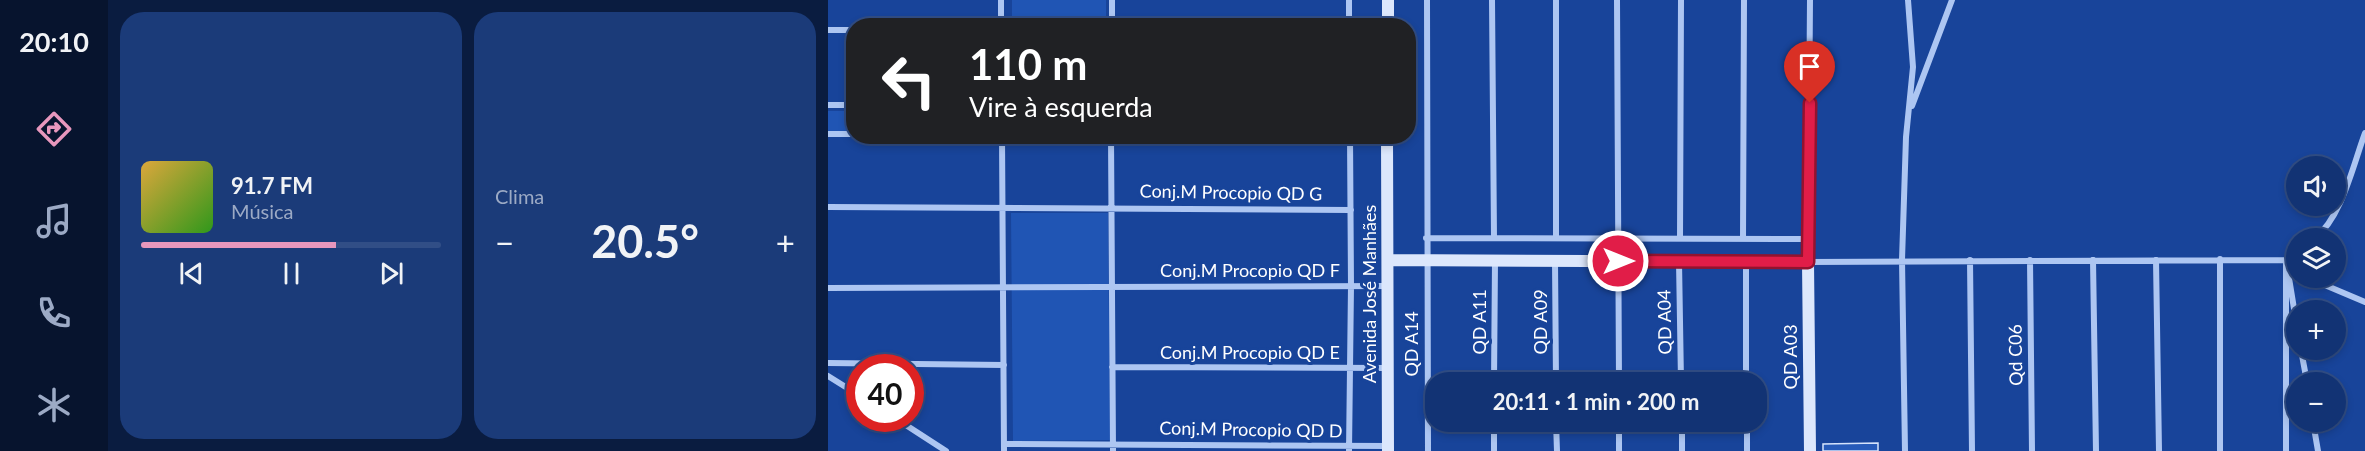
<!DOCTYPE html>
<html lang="pt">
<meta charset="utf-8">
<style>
:root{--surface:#123374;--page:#1b3b79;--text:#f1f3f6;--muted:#9caac5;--line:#314e86;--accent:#e797bd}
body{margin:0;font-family:Lato,sans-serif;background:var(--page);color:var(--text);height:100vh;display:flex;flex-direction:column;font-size:22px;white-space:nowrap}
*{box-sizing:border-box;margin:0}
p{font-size:20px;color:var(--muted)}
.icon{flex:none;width:33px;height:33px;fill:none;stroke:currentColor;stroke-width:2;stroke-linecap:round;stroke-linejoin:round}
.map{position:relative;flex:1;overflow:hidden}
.details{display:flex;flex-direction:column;gap:12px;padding:12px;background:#0a1c40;width:720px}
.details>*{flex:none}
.guide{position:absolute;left:18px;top:18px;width:570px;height:126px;border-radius:24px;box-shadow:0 3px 9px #0003,0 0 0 2px var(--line);background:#202124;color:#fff;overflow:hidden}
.tools{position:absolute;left:1458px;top:156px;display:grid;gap:12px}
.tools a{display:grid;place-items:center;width:60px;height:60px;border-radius:50%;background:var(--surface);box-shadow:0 3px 9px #0003,0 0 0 2px var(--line);font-size:30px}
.speed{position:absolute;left:18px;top:354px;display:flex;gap:12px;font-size:30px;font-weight:700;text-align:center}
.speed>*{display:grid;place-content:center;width:78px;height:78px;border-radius:50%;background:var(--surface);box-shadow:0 3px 9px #0003,0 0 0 2px var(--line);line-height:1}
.speed .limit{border:9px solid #d22;background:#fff;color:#111}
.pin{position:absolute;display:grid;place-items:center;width:51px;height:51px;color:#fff;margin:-62px -26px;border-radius:50% 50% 50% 0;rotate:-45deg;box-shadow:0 0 6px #0007}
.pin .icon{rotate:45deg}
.me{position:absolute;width:66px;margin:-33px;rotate:90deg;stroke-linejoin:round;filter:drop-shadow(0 0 4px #0008)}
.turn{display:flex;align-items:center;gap:21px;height:126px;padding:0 24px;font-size:27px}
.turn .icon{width:78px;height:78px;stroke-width:2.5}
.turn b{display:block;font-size:42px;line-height:51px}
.big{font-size:45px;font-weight:700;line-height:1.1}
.details .widget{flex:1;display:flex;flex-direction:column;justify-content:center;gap:9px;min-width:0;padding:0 21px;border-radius:24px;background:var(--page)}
.song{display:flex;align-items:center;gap:18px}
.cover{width:72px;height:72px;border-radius:9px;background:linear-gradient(135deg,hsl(40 70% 55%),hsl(110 70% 35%))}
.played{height:6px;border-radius:3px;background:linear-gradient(90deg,var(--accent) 65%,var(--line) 65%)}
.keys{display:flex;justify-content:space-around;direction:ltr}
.heat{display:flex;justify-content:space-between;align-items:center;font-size:33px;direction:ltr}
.details .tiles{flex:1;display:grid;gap:12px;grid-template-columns:repeat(2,1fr)}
.trip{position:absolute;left:597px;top:372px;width:342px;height:60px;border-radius:24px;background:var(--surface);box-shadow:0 3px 9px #0003,0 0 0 2px var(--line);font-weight:700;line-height:60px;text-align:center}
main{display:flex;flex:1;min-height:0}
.dock{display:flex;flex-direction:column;width:108px;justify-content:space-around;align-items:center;background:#07142e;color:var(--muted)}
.dock .icon{width:42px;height:42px}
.dock .selected{color:var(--accent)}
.dock b{font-size:27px;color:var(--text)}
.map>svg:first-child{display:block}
.green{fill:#2055b4}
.building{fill:#265ab9;stroke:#d5e3fc;stroke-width:1.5}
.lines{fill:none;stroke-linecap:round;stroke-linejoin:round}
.street{stroke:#adc6f2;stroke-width:6}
.secondary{stroke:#dce7fc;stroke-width:12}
.route-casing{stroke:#92132f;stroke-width:15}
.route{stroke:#e11d48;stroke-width:10}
.labels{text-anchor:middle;stroke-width:6;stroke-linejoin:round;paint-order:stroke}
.street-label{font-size:18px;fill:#fff;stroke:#18449a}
</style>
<main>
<nav class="dock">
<b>20:10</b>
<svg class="icon selected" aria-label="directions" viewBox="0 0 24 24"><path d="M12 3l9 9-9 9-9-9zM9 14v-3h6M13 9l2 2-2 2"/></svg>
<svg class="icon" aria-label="music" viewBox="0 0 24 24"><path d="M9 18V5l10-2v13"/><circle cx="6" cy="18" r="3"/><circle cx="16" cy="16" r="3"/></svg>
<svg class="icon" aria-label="phone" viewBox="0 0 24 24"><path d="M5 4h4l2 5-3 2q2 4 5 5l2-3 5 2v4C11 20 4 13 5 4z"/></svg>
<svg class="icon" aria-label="climate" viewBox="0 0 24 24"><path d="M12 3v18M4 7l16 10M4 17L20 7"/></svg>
</nav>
<section class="details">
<div class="tiles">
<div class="widget">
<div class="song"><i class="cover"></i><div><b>91.7 FM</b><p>Música</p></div></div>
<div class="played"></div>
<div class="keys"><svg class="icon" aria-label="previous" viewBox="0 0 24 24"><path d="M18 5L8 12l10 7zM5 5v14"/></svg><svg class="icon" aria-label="pause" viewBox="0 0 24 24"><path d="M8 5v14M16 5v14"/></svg><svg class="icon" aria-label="next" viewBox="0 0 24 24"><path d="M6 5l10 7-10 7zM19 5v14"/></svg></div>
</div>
<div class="widget"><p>Clima</p>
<div class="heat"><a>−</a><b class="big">20.5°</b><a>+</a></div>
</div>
</div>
</section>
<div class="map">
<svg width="1537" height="451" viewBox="0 0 1537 451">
<rect width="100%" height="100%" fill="#18449a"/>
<path class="green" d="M184 0H278V25H184Z
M0 111H25V131H0Z
M183 213H280L282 440 185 441Z"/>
<path class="building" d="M1050 443V451H995V444Z"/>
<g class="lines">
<path class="street" d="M173 0V26
M284 0V26
M599 0 600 451
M664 0 666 237
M789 0 791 382
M982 0 980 262 1458 260 1468 267
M521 26V0
M0 30H26
M0 105H26
M1084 106 1124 0
M0 134H26
M174 136 176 451
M283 136 285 451
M0 207 523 210
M728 237V0
M598 238 980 239
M852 238 853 0
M1487 238C1514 217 1525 165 1537 133
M915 239 916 0
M1142 260 1144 451
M1202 260 1204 451
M1265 260 1268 451
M1328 260 1331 451
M1458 260 1468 253
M727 261 728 382
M851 261 853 382
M918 261V382
M1461 278 1468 321
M1484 278 1492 283 1537 302
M0 288 559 286
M1473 350 1479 382
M0 363 176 365
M284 367 560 368
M0 376 32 396
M666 382 667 261
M67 418 118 451
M666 422V451
M728 422 729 451
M791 422V451
M854 422V451
M919 422V451
M1485 422 1490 451
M176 444 560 446
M521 451 523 286 522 136
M1077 451 1074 260 1078 137 1085 67 1080 0
M1392 451V259
M1458 451V260"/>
<path class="secondary" d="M560 26V0
M559 136 560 451
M560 260 980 262 982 451"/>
</g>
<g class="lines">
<g class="route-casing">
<path id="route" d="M790 261 980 262 982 103"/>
</g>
<use href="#route" class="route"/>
</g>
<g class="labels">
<g class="street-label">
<text transform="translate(403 193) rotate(1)" y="6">Conj.M Procopio QD G</text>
<text x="422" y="277">Conj.M Procopio QD F</text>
<text transform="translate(542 294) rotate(-90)" y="6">Avenida José Manhães</text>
<text transform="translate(652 322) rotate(-90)" y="6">QD A11</text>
<text transform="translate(713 322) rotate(-90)" y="6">QD A09</text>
<text transform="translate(837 322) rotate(-91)" y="6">QD A04</text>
<text transform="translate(584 344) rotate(-90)" y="6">QD A14</text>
<text x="422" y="359">Conj.M Procopio QD E</text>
<text transform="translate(1188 355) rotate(-91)" y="6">Qd C06</text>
<text transform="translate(963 357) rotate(-90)" y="6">QD A03</text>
<text transform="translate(423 430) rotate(1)" y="6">Conj.M Procopio QD D</text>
</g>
</g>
</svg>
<div class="tools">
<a><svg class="icon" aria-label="sound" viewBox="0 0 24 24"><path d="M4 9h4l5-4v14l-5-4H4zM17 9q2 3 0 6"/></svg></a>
<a><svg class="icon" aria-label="layers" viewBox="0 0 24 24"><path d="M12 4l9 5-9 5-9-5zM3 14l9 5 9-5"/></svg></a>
<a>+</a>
<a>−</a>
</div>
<div class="speed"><div class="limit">40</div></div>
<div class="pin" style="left:982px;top:103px;background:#d93025"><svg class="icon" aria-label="arrive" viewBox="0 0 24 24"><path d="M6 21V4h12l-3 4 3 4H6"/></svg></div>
<svg class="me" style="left:790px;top:261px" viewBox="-20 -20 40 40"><circle r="17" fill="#e11d48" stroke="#fff" stroke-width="3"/><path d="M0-11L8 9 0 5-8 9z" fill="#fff"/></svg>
<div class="trip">20:11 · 1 min · 200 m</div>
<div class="guide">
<div class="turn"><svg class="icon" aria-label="left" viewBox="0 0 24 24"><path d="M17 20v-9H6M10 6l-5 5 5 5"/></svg><div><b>110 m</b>Vire à esquerda</div></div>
</div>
</div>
</main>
